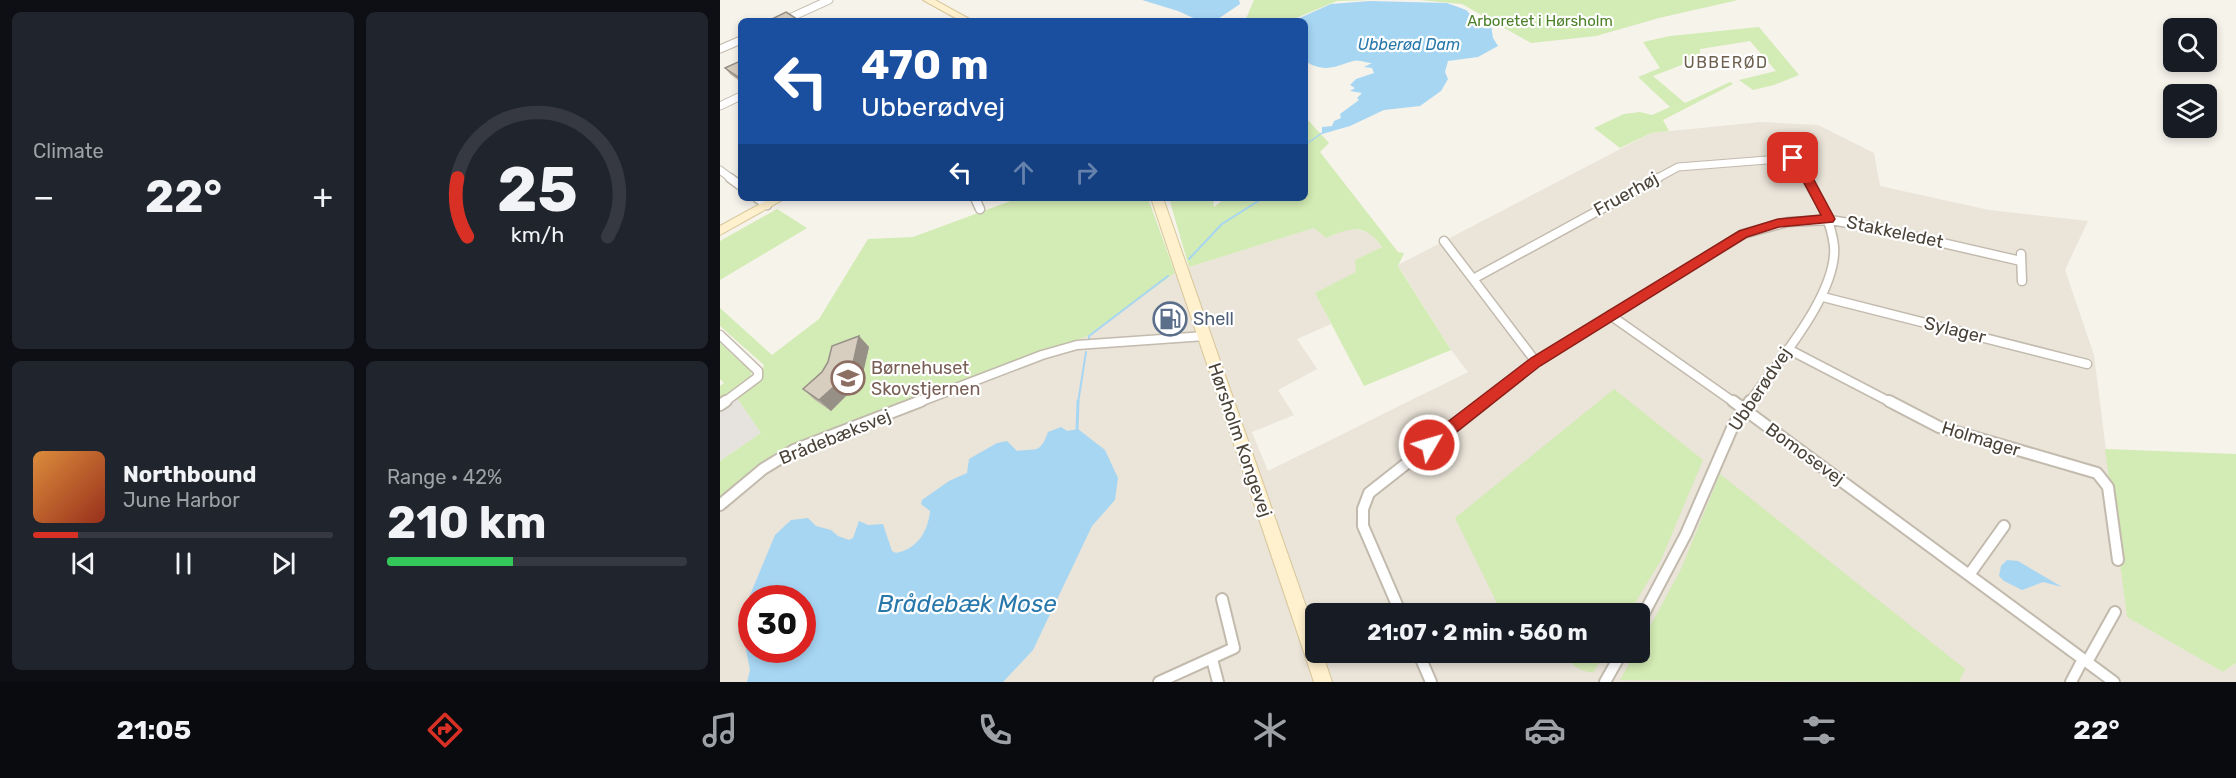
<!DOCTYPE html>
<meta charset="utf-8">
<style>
:root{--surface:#171b24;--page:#20242c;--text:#f1f3f6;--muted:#9ea1a6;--line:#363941;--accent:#d93025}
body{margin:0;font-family:Rubik,sans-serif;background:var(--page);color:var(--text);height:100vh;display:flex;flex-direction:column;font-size:22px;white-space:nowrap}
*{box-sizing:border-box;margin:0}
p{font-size:20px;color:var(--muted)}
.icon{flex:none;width:33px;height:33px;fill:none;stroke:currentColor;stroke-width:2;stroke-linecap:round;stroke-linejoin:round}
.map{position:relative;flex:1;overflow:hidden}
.drawer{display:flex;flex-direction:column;gap:12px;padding:12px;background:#0d0f14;width:720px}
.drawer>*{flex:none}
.hud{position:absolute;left:18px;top:18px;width:570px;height:183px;border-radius:9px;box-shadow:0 3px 9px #0003;background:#1a4fa0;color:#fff;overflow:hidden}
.tools{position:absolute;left:1443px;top:18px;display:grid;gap:12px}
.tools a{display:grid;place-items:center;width:54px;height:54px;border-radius:9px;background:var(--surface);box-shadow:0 3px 9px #0003;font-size:30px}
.speed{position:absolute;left:18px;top:585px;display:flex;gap:12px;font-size:30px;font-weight:700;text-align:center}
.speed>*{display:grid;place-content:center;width:78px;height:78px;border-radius:50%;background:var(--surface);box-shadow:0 3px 9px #0003;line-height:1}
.speed .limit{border:9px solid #d22;background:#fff;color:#111}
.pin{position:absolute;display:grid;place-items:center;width:51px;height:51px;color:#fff;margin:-26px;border-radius:12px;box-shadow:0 3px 9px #0006}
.me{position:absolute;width:66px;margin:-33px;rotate:52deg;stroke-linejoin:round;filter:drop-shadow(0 0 4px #0008)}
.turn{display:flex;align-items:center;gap:21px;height:126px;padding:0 24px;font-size:27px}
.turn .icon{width:78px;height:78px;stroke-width:2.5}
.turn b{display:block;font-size:42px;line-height:51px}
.lanes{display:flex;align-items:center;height:57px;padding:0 24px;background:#0003;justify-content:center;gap:30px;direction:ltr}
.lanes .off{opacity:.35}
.big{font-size:45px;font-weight:700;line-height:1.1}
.drawer .widget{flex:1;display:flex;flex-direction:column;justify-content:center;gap:9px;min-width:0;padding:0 21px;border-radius:9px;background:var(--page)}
.drawer .dial{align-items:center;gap:0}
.dial svg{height:156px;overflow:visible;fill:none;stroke:var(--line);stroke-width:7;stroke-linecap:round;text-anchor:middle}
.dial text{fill:var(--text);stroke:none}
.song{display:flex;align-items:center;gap:18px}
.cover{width:72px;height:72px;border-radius:9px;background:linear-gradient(135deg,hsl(30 70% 55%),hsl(10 70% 35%))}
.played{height:6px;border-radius:3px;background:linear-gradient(90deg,var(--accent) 15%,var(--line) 15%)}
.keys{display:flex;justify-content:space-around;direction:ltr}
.heat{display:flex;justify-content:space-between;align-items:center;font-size:33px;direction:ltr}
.charge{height:9px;border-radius:4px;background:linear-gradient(90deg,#34c759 42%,var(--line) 0)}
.drawer .tiles{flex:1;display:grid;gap:12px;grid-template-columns:repeat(2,1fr)}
.trip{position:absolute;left:585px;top:603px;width:345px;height:60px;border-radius:9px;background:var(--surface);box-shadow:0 3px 9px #0003;font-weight:700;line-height:60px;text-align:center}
.tabs{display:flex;height:96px;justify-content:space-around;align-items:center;background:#090b0e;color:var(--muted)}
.tabs .icon{width:42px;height:42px}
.tabs .on{color:var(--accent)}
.tabs b{font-size:27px;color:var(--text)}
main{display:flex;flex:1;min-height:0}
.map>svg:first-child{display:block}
.residential{fill:#eae4d9;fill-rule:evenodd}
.industrial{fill:#e6e2dd}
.green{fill:#d3ebb4}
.water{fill:#a7d6f3;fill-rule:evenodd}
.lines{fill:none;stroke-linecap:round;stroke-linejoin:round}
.stream-far2{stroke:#a7d6f3;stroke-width:1.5}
.stream-far1{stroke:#a7d6f3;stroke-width:2}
.stream{stroke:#a7d6f3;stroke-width:3}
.street-far2-casing{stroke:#c2baad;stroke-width:9}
.street-far1-casing{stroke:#c2baad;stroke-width:11}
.street-casing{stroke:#c2baad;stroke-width:14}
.secondary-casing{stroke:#d7c69a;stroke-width:2}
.street-far2{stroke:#fff;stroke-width:7}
.street-far1{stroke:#fff;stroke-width:8}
.street{stroke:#fff;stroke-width:10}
.secondary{fill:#fff1cd;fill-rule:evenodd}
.wall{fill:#bab1a5}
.shaded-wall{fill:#979086}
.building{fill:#d8cec0;stroke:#979086;stroke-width:1.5}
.route{fill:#d93025;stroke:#8d1f18;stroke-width:1.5}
.labels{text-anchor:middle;stroke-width:4.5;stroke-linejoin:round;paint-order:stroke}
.far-park-label{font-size:15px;fill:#4c8028;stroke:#fff}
.far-water-label{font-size:16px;font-style:italic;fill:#2978ab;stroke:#fff}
.far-neighbourhood-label{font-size:16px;letter-spacing:1.5px;fill:#6e614f;stroke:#fff}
.street-label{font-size:18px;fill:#4b4338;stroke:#fff}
.service-label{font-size:18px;fill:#4e5e75;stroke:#fff;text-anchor:start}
.education-label{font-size:18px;fill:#785e54;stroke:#fff;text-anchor:start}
.near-water-label{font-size:24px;font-style:italic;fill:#2978ab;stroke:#fff}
</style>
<main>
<section class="drawer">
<div class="tiles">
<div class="widget"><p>Climate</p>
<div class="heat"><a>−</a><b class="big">22°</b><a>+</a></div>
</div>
<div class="widget dial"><svg viewBox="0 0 100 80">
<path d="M14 69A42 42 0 1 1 86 69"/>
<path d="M14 69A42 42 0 0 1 9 39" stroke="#d93025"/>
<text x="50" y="56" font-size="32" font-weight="700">25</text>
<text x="50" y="72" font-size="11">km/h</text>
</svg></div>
<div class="widget">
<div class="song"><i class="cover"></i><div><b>Northbound</b><p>June Harbor</p></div></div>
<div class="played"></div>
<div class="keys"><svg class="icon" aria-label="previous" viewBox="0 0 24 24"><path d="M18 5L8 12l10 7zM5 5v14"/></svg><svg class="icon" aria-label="pause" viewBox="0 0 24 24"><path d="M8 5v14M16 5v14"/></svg><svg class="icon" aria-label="next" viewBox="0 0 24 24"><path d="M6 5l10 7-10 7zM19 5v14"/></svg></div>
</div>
<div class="widget"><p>Range · 42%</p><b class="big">210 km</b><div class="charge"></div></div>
</div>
</section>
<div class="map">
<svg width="1516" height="682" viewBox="0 0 1516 682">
<rect width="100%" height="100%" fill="#f6f3eb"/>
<path class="residential" d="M1041 122 1098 125 1154 153 1160 186 1269 210 1368 221 1345 270 1374 355 1407 617 1503 672 1516 663V682H0V500L55 453 303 359 366 337 455 273 469 267 594 228 606 238 631 228 650 233 662 247 635 260 637 272 595 293 611 324 577 339 597 369 558 390 574 415 532 432 548 471 748 372 731 350 678 265 931 133ZM32 598H82V650H32ZM596 614H920V652H596Z"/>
<path class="industrial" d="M17 398 41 433 0 461V409Z"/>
<path class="green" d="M534 0H649L617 1 569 21H525Z
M700 0H1018L939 18 876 36 811 43 742 4Z
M1039 27 1079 75 1054 85 1033 90 1019 80 1056 71 1030 41 980 49V58L933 76 965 103 1010 82 1013 84 943 120 949 131 931 133 900 148 874 128 904 114 920 112 932 115 950 107 918 77 940 68 923 42 950 36Z
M586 118 609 143 600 152 678 252 684 253 678 266 731 350 644 386 595 293 636 272 635 260 662 247C644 222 631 228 606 238L594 228 469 267 449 198H493L494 207 505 198H585Z
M299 198H428L455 273 366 337 302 359 55 453 0 500V461L41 433 17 398 38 381 44 365 0 326V308L52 355 99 319 148 239 193 237Z
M57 209 87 228 0 280V241Z
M0 343 32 372 28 382 0 401V386L4 383 0 379Z
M894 389 983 460 941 560 909 613H782L735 518Z
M1385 449 1516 454V663L1503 672 1407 617Z
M1000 474 1245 669 1239 682 900 680 915 653 920 652V645L961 569Z
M836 653 885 652V653L873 673 861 670Z"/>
<path class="water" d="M422 0H519L520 4 495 21H480L458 11Z
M650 1 727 3 746 10 755 19 771 25 773 38 778 46 758 57 728 61 725 72 728 79 721 91 700 106 664 110 630 126 602 134V127L612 126 614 121 621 118 620 114 639 100 637 98 642 93 630 91 635 88 630 85 636 79 654 73 652 68 644 67 652 63C646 63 639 59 633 61 614 67 604 73 585 61V21H573L611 4Z
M341 427 347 431 358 429 385 450 398 478 395 500 372 526 313 650 283 682H27L30 670 20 619 55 535 71 520 88 518 96 526 111 530 118 536 129 540 133 538 139 521 148 525 163 524 172 551 176 553C197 549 208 532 210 511L201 504 202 500 229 481 247 473 249 459 277 443 287 441 297 451C317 448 320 454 328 432ZM82 598V650H32V598Z
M1287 560 1298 561 1342 587 1323 582 1302 590 1284 581 1279 576 1281 566Z"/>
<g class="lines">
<path class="stream-far2" d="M585 145 602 133"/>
<path class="stream-far1" d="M469 259 502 224 543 198
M369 339V336L448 276
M358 403 366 352"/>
<path class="stream" d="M357 430 358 401"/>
<g class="street-far2-casing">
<path id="street-far2" d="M63 21 109 0
M0 49 21 40
M0 106 21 96
M0 170 12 179
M936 179 958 167 1073 158 1087 179"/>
</g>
<g class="street-far1-casing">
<path id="street-far1" d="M10 178 21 186
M37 198 47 205
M255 198 260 209
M724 241 753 279
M1301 254 1302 281
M1103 297 1367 364
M890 315 1015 403
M0 335 38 371V377L3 403
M1068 349 1172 403
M816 362 753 279 938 178
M197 403 322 355 357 345 485 336
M764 403 816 362 1023 234 1068 222 1110 220 1153 227 1301 261
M1029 403C1056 364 1118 294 1114 246 1111 221 1099 199 1086 178"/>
</g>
<g class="street-casing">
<path id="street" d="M1013 401 1394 682
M1169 401 1219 427 1377 473 1388 487 1398 560
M0 405 6 401
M0 505 43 469 74 450 201 401
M1249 575 1284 526
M681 614 643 526V509L649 493 766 401
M920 621 966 534 1013 426 1030 401
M698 652 711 682
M492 659 498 682
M1367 662 1395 612
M439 682 514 648 502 599
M885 682 902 652
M1351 682 1363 659"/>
</g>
<g class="secondary-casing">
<path id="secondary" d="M203 0H215L253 21H241Z
M51 198H66L0 235V226Z
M431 198H443L596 635V652H602L612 682H594Z"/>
</g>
<use href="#street-far2" class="street-far2"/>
<use href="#street-far1" class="street-far1"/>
<use href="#street" class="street"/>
<use href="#secondary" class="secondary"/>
</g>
<path class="wall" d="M21 64V82L10 74 5 68Z
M139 336 149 347 143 373 130 392 111 411 95 400 83 389Z"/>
<path class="shaded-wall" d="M139 336 149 347 143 373 130 392 111 411 99 400Z"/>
<path class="building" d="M66 12 80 21H48Z
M18 62 21 64V79L5 68Z
M139 336 133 363 119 382 99 400 83 389 102 372 108 362 112 346Z"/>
<path class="route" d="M1073 154 1077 155 1094 180 1115 219 1113 222 1059 227 1027 237 820 366 715 449 709 451 704 449 702 445 704 440 811 358 1019 231 1058 219 1101 215 1083 181 1067 158Z"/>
<defs>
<g id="fuel-ring" transform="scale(1.725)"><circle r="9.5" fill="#fff" stroke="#5c6f8a" stroke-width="1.5"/><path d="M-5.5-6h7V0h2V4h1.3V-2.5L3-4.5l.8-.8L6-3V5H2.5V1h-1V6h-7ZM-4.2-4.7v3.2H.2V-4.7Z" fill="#5c6f8a"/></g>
<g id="school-ring" transform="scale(1.725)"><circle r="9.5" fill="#fff" stroke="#8d6e63" stroke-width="1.5"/><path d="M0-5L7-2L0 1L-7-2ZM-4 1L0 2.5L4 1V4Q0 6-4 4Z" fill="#8d6e63"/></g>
</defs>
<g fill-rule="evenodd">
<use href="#fuel-ring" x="450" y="319"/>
<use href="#school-ring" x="128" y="378"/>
</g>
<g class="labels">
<g class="far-park-label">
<text x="820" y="26">Arboretet i Hørsholm</text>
</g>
<g class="far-water-label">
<text x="689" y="50">Ubberød Dam</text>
</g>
<g class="far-neighbourhood-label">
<text x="1006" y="68">UBBERØD</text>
</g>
<g class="street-label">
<text transform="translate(906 194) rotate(-29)" y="6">Fruerhøj</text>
<text transform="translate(1175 232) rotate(12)" y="6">Stakkeledet</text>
<text transform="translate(1235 330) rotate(14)" y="6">Sylager</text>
<text transform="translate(1040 389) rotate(-56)" y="6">Ubberødvej</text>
<text transform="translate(115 437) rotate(-22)" y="6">Brådebæksvej</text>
<text transform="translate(1261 439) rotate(17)" y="6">Holmager</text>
<text transform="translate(520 440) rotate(71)" y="6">Hørsholm Kongevej</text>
<text transform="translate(1085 454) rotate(36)" y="6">Bomosevej</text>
</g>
<g class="service-label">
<text x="473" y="325">Shell</text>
</g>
<g class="education-label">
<text x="151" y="374">Børnehuset<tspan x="151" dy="21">Skovstjernen</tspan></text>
</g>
<g class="near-water-label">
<text x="247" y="612">Brådebæk Mose</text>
</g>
</g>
</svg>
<div class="tools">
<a><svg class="icon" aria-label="search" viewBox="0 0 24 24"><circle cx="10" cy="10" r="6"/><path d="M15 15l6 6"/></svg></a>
<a><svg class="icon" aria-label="layers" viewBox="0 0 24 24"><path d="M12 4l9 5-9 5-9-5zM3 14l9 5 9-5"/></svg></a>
</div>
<div class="speed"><div class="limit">30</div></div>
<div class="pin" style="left:1073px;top:158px;background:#d93025"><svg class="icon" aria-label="arrive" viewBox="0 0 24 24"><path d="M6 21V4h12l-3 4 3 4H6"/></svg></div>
<svg class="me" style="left:709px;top:445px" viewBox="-20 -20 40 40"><circle r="17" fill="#d93025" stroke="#fff" stroke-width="3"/><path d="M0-11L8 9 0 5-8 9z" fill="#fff"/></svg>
<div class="trip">21:07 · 2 min · 560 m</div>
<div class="hud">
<div class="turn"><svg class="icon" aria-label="left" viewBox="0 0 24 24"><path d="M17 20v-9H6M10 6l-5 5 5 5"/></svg><div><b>470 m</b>Ubberødvej</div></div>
<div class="lanes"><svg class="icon" aria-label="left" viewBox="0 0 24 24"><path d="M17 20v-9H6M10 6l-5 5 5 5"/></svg><svg class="icon off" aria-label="ahead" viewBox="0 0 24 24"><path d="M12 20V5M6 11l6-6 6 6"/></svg><svg class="icon off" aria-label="right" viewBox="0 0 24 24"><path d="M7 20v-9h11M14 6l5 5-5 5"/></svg></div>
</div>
</div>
</main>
<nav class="tabs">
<b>21:05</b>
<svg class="icon on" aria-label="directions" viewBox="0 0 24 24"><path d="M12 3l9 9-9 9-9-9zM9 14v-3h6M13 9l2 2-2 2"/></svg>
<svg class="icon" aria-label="music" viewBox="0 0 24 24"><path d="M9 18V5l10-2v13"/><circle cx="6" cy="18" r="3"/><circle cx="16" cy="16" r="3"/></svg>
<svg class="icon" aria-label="phone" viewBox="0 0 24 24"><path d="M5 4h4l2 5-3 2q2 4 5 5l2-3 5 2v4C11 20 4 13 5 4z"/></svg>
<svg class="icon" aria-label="climate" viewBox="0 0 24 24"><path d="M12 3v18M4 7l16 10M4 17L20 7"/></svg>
<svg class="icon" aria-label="car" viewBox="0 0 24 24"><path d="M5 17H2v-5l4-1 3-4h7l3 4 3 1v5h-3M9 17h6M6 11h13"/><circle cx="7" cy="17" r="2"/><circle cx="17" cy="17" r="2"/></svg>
<svg class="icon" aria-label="filters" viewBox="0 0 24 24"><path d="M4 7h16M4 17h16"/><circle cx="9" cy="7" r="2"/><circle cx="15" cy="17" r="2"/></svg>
<b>22°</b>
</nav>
